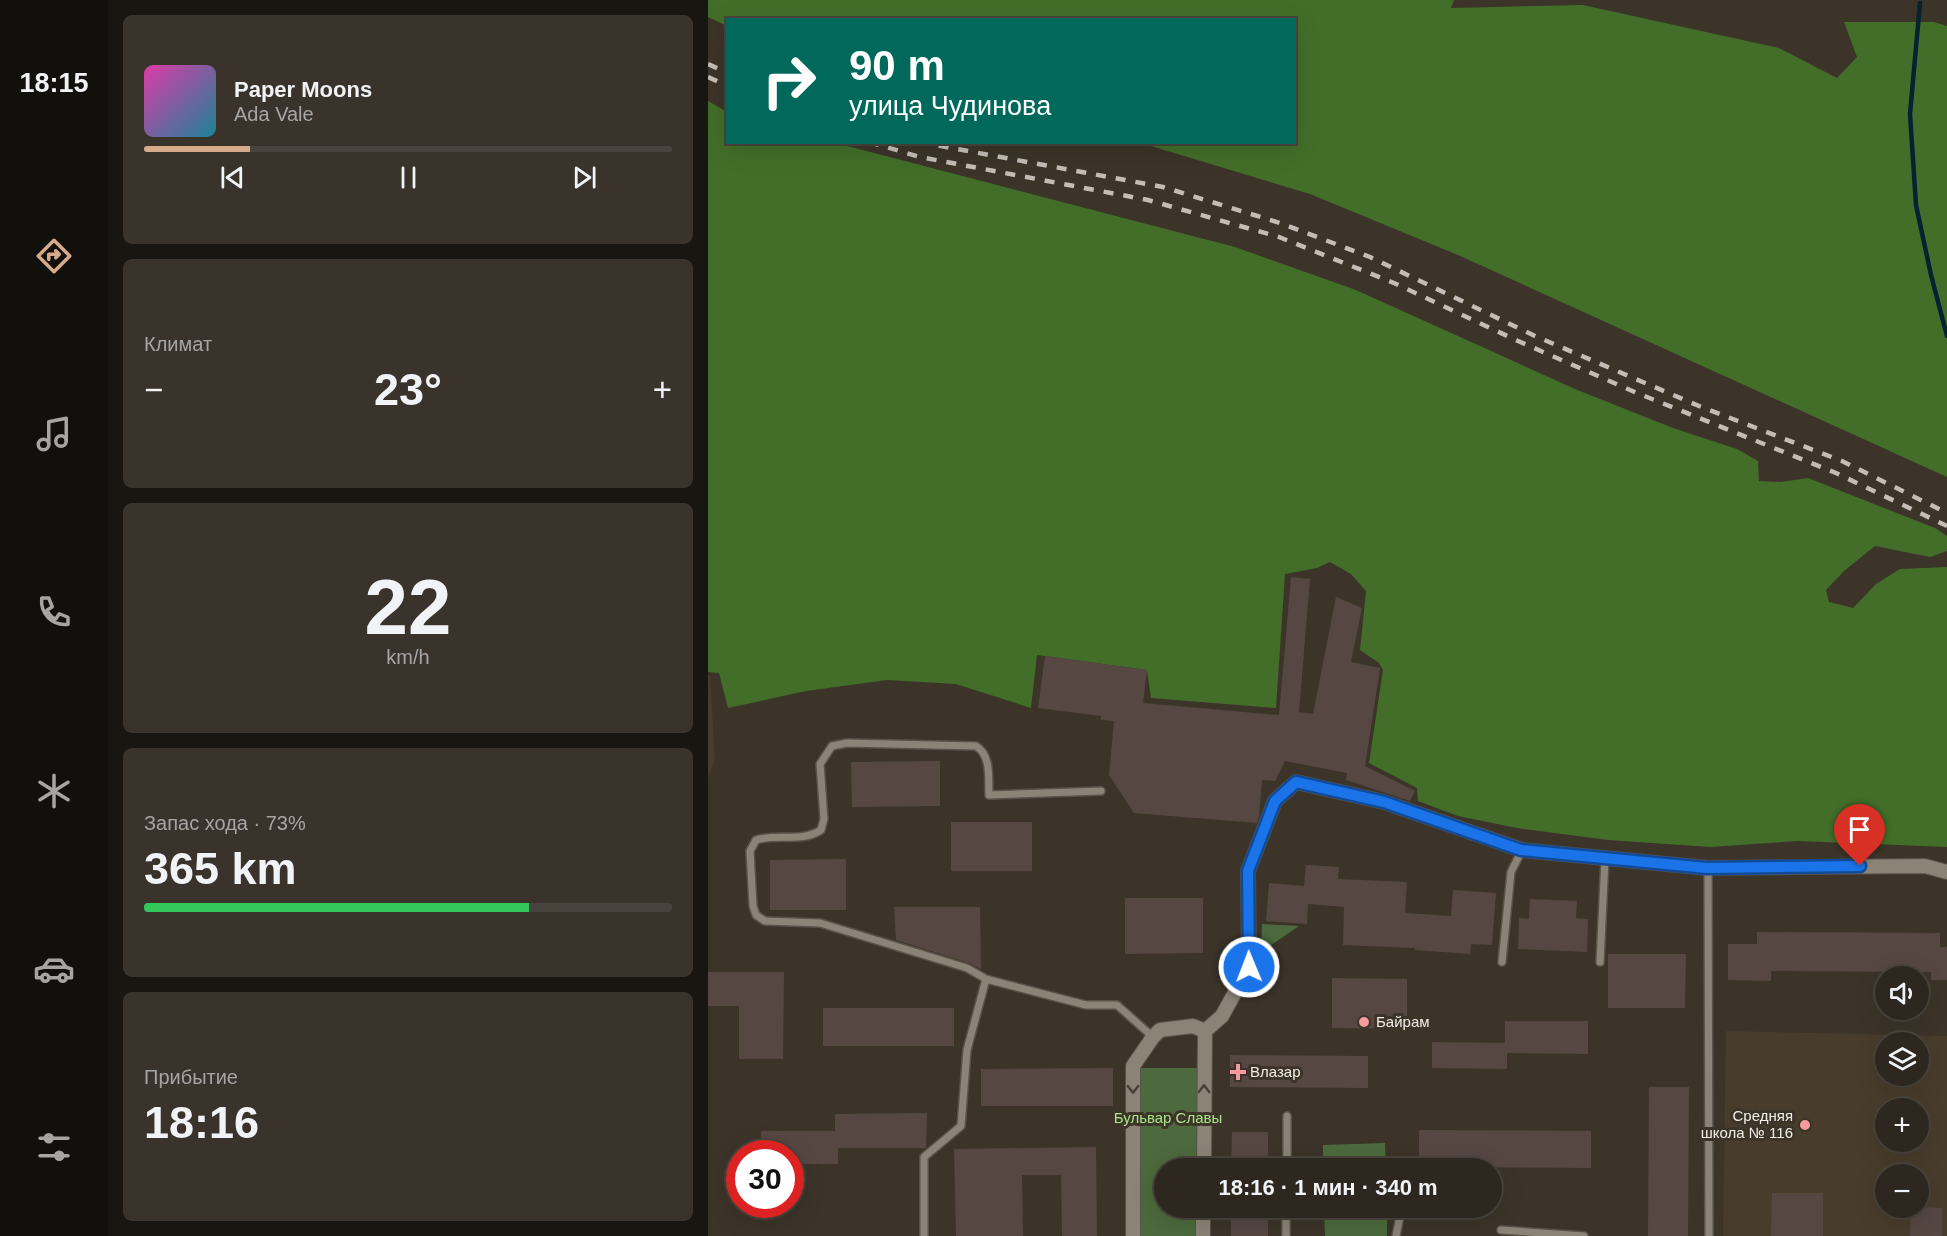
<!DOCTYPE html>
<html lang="ru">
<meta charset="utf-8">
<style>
:root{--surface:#2d271f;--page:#39332c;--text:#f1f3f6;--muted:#a7a5a4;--line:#48443d;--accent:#d6ab8b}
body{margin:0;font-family:Helvetica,sans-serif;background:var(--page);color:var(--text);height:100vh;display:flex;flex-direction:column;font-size:22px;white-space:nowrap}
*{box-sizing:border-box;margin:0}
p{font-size:20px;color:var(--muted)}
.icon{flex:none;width:33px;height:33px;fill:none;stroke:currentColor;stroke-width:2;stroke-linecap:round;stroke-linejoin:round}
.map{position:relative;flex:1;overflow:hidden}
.sheet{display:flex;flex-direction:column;gap:15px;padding:15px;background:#191511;width:600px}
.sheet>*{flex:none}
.guide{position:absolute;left:18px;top:18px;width:570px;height:126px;border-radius:0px;box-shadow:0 6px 24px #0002,0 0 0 2px var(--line);background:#00695c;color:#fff;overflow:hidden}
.buttons{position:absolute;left:1167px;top:966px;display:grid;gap:12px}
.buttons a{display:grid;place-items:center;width:54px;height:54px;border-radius:50%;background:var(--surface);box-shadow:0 6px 24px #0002,0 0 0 2px var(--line);font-size:30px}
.speed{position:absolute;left:18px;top:1140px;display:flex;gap:12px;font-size:30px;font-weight:700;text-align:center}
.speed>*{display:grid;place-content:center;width:78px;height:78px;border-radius:50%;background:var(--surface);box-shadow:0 6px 24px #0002,0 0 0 2px var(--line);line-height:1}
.speed .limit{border:9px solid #d22;background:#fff;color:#111}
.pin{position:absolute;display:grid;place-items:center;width:51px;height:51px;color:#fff;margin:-62px -26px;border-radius:50% 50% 50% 0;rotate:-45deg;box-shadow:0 0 6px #0007}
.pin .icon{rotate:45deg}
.me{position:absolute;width:66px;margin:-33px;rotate:359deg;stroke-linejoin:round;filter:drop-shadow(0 0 4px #0008)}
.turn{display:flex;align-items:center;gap:21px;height:126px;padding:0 24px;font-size:27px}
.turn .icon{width:78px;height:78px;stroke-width:2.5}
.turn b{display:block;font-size:42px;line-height:51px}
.big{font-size:45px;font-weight:800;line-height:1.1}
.sheet .tile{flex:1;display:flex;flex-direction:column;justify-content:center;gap:9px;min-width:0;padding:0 21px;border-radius:9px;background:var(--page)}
.sheet .dial{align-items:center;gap:0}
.dial b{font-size:78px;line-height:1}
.song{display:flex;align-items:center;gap:18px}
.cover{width:72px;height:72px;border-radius:9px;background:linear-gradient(135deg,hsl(320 70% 55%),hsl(190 70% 35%))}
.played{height:6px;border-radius:3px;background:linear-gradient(90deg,var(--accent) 20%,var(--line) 20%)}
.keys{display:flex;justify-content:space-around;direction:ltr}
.heat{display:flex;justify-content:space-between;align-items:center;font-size:33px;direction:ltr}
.charge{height:9px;border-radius:4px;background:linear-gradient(90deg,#34c759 73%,var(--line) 0)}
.trip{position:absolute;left:446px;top:1158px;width:348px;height:60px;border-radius:30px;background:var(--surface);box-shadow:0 6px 24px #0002,0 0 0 2px var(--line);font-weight:800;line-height:60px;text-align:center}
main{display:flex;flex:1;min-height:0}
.menu{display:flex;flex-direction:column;width:108px;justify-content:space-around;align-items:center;background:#12100c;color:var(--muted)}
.menu .icon{width:42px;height:42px}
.menu .active{color:var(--accent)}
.menu b{font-size:27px;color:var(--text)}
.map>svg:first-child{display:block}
.built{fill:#483c2c;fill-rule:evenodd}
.green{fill:#4c6a3d}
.forest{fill:#426e29}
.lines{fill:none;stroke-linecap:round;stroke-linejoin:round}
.stream{stroke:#052231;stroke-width:4.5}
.building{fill:#564743}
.lane-casing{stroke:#595249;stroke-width:10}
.street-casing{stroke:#595249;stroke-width:16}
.lane{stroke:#8c8377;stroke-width:7}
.street{stroke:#8c8377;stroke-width:14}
.rail{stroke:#c3bdb6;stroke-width:4.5;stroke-dasharray:10 10;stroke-linecap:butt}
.oneway{stroke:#484035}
.route-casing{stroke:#114b97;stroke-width:15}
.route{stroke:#1a73e8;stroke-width:10}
.poi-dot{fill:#f59b9e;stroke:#3c3429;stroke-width:2}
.labels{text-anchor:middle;stroke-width:6;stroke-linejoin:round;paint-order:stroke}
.poi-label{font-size:15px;fill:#f3ede7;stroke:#3c3429;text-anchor:start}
.park-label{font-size:15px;fill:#a7e687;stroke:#3c3429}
</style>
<main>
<nav class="menu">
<b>18:15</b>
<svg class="icon active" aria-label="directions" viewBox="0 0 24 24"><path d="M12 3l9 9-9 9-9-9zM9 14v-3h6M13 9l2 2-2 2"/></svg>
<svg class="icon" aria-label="music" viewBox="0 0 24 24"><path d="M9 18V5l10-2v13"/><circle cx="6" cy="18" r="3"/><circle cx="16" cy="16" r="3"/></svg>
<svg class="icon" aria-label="phone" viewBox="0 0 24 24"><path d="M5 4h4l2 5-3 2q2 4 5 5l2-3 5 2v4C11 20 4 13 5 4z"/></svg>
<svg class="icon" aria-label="climate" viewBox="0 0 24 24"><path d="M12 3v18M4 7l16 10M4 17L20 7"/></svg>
<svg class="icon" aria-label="car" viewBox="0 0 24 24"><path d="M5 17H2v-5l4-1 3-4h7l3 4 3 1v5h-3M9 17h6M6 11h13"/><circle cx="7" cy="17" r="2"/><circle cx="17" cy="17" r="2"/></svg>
<svg class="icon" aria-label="filters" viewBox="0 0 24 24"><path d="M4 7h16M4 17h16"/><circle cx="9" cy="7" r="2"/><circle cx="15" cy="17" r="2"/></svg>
</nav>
<section class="sheet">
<div class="tile">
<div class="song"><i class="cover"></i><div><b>Paper Moons</b><p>Ada Vale</p></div></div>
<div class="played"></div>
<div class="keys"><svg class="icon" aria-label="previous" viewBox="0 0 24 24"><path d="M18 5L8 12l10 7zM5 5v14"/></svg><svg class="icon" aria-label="pause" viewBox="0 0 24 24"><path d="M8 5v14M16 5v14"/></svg><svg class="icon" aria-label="next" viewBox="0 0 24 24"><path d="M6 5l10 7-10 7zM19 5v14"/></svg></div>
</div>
<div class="tile"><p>Климат</p>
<div class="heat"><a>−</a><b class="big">23°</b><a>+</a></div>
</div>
<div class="tile dial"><b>22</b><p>km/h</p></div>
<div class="tile"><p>Запас хода · 73%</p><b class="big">365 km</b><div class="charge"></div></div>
<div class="tile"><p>Прибытие</p><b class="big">18:16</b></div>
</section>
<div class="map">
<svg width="1239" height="1236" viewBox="0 0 1239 1236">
<rect width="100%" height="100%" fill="#3c3429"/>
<path class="built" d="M0 675H2L7 760 0 777Z
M1018 1031 1239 1036V1236H1015ZM1178 1042H1210V1076H1178ZM1178 1108H1210V1142H1178ZM1178 1174H1210V1208H1178Z"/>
<path class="green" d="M554 924 591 926 553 952Z
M429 1068H491V1168H456V1208H491V1236H429Z
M677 1143 678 1168H615V1145Z
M616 1208H679V1236H617Z"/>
<path class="forest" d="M0 0H746L743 8 875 5 1071 48 1129 78 1149 57 1136 22H1226L1239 26V477L750 255 602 194 433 143 586 142V20H20L19 26 0 17Z
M0 101 19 112 20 142 128 143 527 247 648 290 867 389 965 428 1029 449 1050 461 1051 481 1073 482 1100 478 1227 528 1239 536V551L1222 557 1167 546 1136 571 1118 590 1121 602 1145 608 1168 584 1192 569 1239 567V847L1090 841 1002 847 900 840 809 828 750 816 710 801 709 788 661 763 675 670 671 663 652 650 658 591 643 574 622 562 609 568 577 574 568 708 443 698 439 670 329 655 323 708 248 684 179 680 98 691 20 708 11 673 0 672Z"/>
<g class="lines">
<path class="stream" d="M1212 3 1202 114 1208 205 1223 275 1239 336"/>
</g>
<path class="building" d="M583 577 602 579 591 712 605 714 628 597 654 608 643 662 672 668 657 766 707 791 702 801 638 780 639 773 577 761 567 781 554 780 551 816 549 823 426 813 401 775 406 721 393 720V716L330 708 337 656 439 670 435 703 571 715Z
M232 761V806L144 807 143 762Z
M243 822H324V871H243Z
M138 859V910H62V860Z
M598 865 631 867 630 879 699 882 697 913 743 916 745 890 788 893 784 945 763 944 762 954 707 950V948L635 945 636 907 600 904 599 924 558 921 561 883 596 886Z
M417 898H495V953L417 954Z
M822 899 869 901 868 918 880 919 879 952 810 949 811 918 821 919Z
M186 907H272L273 969 261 963 188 940Z
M1049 932 1232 933V947H1239V980H1223V972L1063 971V981L1020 980V944H1049Z
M900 954H978L977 1008H900Z
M0 972H76L75 1059H31V1006H0Z
M624 978 699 979V1029L624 1028Z
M115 1008H246V1046H115Z
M797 1021H880V1054L799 1053V1069L724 1068V1042L797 1043Z
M522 1055 660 1056V1088L522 1087Z
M405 1068V1106H273V1069Z
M941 1087H981L980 1236H940Z
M219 1113 218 1148H130V1164H82V1154H54L53 1131H127V1114Z
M711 1130 883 1131V1168L711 1167Z
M524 1132H560V1168H523Z
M388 1147 389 1236H354L353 1175H314L315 1236H248L246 1149Z
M1064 1193H1115V1236H1063Z
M1210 1207 1234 1208V1236H1202L1203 1208Z
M523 1208H560V1236H523Z"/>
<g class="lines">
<g class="lane-casing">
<path id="lane" d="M1000 868 1001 1236
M794 962 803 872 814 850
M892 962 897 859
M278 979 259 968 112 923 57 921 48 915 45 906 42 851 48 840C70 833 93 843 113 830L116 819 112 764 124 746 139 743 268 746C284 756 280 779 281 795L393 791
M579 1168V1116
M793 1230 876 1236
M216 1236V1157L253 1126 259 1050 278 979 378 1005H409L445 1037
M578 1236V1208
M688 1236 691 1221"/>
</g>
<g class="street-casing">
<path id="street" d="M497 1031 514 1016 541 967 540 871 567 801 588 782 676 802 814 850 1000 868 1217 866 1239 872
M496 1168 497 1031
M425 1236V1066L445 1037 452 1030 485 1026 497 1031
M495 1236V1208"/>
</g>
<use href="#lane" class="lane"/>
<use href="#street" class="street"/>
<path class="rail" d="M0 64 20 73
M0 77 20 86
M161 142 212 157 440 200 571 237 686 283 810 341 929 393 1128 473 1239 526
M211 142 455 187 572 223 662 257 827 336 991 406 1134 461 1239 513"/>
</g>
<defs><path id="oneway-chevron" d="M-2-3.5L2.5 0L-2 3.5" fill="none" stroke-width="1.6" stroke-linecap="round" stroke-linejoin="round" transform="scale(1.5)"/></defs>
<g class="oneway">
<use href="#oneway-chevron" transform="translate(425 1089) rotate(90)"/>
<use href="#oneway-chevron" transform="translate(496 1089) rotate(-90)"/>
</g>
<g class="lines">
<g class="route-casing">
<path id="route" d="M541 967 540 871 567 801 588 782 676 802 813 850 999 868 1152 866"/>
</g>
<use href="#route" class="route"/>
</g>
<g class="poi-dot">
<circle cx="656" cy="1022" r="6"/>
<path d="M527 1063h6v6h6v6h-6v6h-6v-6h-6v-6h6z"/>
<circle cx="1097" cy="1125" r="6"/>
</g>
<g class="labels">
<g class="poi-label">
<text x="668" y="1027">Байрам</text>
<text x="542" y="1077">Влазар</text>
<text x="1085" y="1121" text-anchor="end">Средняя<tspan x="1085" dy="17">школа № 116</tspan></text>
</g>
<g class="park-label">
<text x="460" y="1123">Бульвар Славы</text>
</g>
</g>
</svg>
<div class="buttons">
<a><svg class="icon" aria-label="sound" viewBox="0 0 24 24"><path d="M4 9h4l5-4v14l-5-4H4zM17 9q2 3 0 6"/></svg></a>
<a><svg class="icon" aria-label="layers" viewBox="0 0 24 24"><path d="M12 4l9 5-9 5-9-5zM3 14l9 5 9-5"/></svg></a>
<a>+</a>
<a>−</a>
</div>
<div class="speed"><div class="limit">30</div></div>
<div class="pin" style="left:1152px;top:866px;background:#d93025"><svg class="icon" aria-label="arrive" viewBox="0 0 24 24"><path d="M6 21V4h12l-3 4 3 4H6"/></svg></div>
<svg class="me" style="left:541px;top:967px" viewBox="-20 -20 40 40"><circle r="17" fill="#1a73e8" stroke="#fff" stroke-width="3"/><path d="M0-11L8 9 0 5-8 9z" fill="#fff"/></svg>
<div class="trip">18:16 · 1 мин · 340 m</div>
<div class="guide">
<div class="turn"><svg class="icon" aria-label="right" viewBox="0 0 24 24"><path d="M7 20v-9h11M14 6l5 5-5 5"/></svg><div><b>90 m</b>улица Чудинова</div></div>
</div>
</div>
</main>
